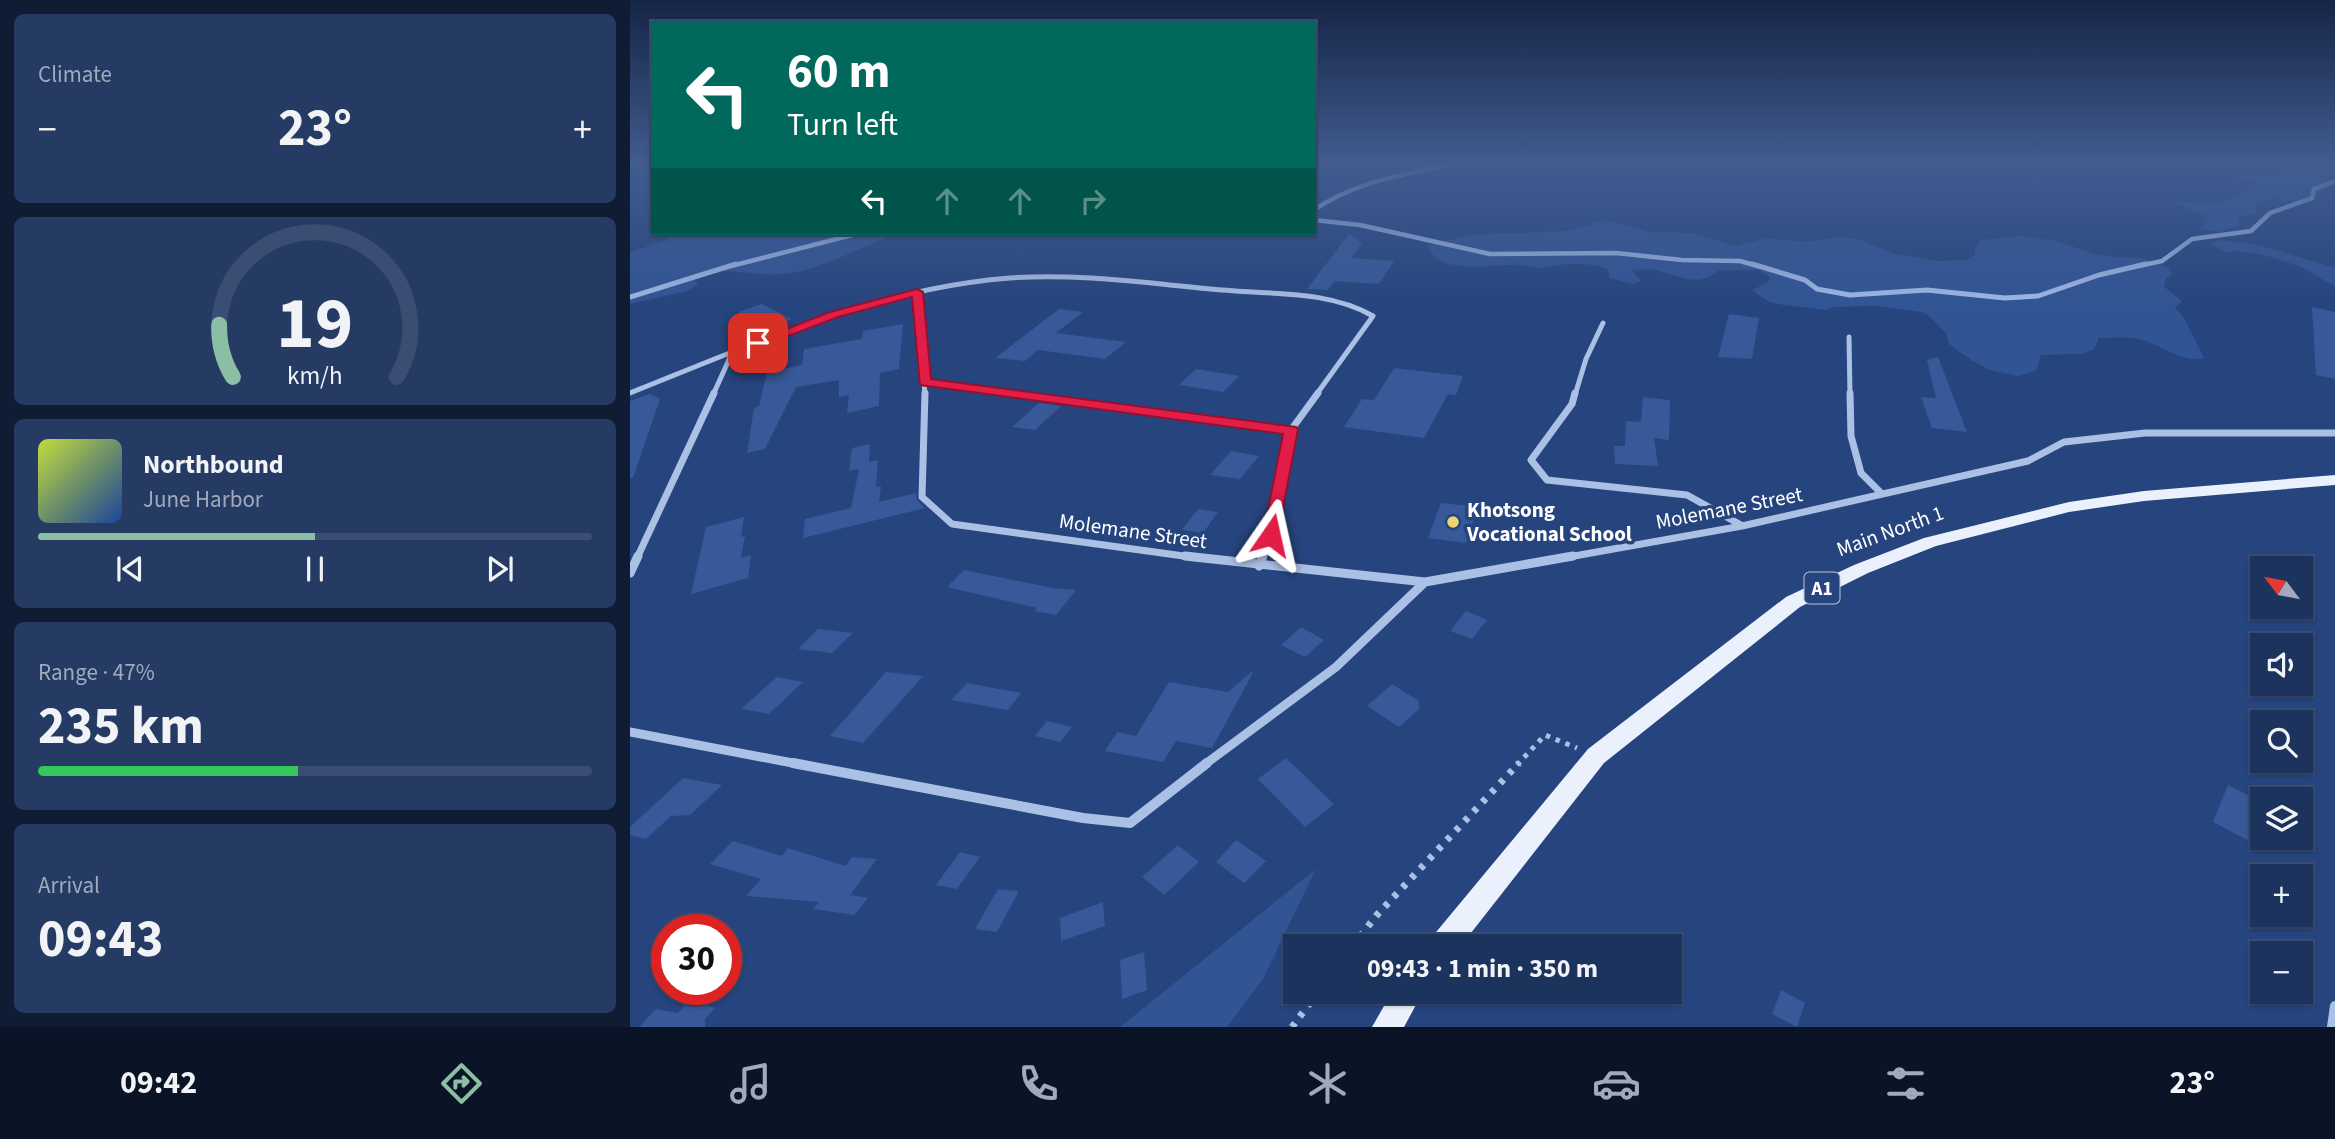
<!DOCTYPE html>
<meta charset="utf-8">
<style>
:root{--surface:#1c335e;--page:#253b64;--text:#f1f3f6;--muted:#a0aabc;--line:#3a4e73;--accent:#8abfa5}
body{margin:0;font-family:"Source Sans 3",sans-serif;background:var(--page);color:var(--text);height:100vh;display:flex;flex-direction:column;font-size:26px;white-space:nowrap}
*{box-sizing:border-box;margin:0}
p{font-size:23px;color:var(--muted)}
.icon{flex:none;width:38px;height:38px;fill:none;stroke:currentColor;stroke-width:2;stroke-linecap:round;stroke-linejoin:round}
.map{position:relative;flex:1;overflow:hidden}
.sheet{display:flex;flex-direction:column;gap:14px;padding:14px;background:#0f1c34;width:630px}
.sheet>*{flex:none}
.hud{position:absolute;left:21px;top:21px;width:665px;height:214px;border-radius:0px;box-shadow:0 2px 5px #0004,0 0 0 2px var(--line);background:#00695c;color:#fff;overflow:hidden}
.needle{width:46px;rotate:302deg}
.buttons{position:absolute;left:1620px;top:556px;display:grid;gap:14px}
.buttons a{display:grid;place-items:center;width:63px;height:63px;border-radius:0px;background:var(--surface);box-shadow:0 2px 5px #0004,0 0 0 2px var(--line);font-size:35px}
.speed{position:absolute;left:21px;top:914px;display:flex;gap:14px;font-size:35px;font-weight:700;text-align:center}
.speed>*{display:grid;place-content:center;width:91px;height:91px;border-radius:50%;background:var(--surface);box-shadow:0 2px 5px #0004,0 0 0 2px var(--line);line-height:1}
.speed .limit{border:10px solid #d22;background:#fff;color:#111}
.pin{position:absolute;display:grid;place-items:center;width:60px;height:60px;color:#fff;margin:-30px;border-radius:14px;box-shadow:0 4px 10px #0006}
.me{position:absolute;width:77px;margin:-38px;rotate:11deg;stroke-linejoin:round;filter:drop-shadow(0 0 5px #0008)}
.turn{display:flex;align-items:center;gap:24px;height:147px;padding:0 21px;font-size:32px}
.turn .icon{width:91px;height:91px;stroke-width:2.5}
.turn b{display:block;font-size:49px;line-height:60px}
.lanes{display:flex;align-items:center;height:66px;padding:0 21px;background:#0003;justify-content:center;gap:35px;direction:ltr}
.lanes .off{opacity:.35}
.big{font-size:52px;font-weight:700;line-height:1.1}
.sheet .card{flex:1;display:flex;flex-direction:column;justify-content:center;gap:10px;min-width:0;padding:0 24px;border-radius:10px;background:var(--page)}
.sheet .dial{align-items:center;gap:0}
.dial svg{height:182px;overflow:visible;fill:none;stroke:var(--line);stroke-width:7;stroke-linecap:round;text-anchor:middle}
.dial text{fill:var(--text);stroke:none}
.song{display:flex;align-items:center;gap:21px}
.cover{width:84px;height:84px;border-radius:10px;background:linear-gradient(135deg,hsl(70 70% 55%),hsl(220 70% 35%))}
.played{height:7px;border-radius:4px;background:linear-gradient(90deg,var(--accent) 50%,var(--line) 50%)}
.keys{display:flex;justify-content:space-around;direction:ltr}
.heat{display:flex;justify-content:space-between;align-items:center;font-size:38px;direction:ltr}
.charge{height:10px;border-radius:5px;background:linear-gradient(90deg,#34c759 47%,var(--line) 0)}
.trip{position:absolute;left:653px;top:934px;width:399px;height:70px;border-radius:0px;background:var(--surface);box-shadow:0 2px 5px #0004,0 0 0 2px var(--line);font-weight:700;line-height:70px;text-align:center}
.menu{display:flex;height:112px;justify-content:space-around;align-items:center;background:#0b1426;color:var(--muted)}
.menu .icon{width:49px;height:49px}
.menu .on{color:var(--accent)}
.menu b{font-size:32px;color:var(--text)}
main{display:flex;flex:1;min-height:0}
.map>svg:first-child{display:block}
.green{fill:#315494}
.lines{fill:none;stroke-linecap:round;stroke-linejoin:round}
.stream-far1{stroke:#a0b9e5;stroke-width:4.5}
.stream{stroke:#a0b9e5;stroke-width:5}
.building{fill:#375999}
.path-far1{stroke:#abc0e5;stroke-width:5;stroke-dasharray:4.5 6;stroke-linecap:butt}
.path{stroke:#abc0e5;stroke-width:7;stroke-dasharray:5 8;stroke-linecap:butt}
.street-far3{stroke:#abc0e5;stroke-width:5}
.street-far2{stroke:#abc0e5;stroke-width:7}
.street-far1{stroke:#abc0e5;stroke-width:9}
.street{stroke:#abc0e5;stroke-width:10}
.primary{fill:#ebf0fd;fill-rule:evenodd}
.route{fill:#e11d48;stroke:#92132f;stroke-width:2}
.poi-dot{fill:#edd571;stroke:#26447d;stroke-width:2.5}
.labels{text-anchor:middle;stroke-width:7;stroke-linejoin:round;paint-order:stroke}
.shield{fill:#26447d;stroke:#bec7d8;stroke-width:2}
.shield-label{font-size:19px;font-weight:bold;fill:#fff}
.street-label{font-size:21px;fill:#fff;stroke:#26447d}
.poi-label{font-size:21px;font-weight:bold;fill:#fff;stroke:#26447d;text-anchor:start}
</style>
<main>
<section class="sheet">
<div class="card"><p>Climate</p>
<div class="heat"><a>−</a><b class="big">23°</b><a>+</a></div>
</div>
<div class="card dial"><svg viewBox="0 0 100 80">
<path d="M14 69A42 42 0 1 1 86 69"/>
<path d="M14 69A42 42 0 0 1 8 46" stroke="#8abfa5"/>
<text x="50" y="56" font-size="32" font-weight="700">19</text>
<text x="50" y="72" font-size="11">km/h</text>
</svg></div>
<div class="card">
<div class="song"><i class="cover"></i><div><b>Northbound</b><p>June Harbor</p></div></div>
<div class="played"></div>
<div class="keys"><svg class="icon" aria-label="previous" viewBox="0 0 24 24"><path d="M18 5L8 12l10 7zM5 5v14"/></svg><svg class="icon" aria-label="pause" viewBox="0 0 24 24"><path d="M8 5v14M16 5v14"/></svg><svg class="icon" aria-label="next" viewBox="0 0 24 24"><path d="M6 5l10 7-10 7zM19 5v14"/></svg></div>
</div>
<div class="card"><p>Range · 47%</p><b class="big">235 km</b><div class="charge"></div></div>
<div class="card"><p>Arrival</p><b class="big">09:43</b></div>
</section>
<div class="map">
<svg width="1705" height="1027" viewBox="0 0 1705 1027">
<rect width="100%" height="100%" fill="#26447d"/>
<path class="green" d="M1690 165 1705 166V174L1691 180 1698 183 1700 188 1688 194 1683 202C1670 205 1659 200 1647 199 1637 198 1632 203 1624 206L1627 214 1610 216 1607 226 1590 232 1570 229 1580 218 1542 201 1589 205 1628 184 1603 175 1647 173Z
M975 220 1018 232 1061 233 1105 246 1137 238 1174 242 1210 237 1228 239 1262 253 1306 261 1336 260 1345 254V249L1351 240 1392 236 1426 241 1468 255 1513 259 1536 266 1542 274 1536 279 1534 287 1552 301 1545 308 1554 318 1574 358C1551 364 1527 341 1504 338 1492 337 1480 338 1469 338L1464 349 1452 354 1411 355 1406 371 1387 376 1360 370 1341 360 1319 344 1316 332C1306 326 1303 316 1291 312L1247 306 1204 307 1195 310 1154 305 1139 302 1122 290 1137 283 1140 277 1129 270H1089C1066 291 1044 272 1019 269 1014 269 1008 270 1002 270L1011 281 1004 284 980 278 978 269C966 265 952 263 940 264 929 264 919 268 908 268 899 267 890 264 881 265 857 265 806 275 798 245L840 235 937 231Z
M37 233H269C230 246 193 270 152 274 121 277 92 264 61 276L68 284 57 291 0 304V252L37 240Z
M1591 240 1629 245 1705 268V286C1693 281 1683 272 1671 267 1655 261 1633 254 1617 252 1599 249 1600 257 1581 244Z
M686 869 633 979 597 1027H490Z"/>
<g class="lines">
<path class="stream-far1" d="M684 210C724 182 773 175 820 164
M684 220 730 225 860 254 986 253 1052 260 1110 261 1128 266
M101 266 230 233
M1508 266 1532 261 1562 239 1621 231 1640 213 1682 198 1684 189 1705 181"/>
<path class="stream" d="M1122 264 1175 280 1187 289 1220 295 1297 290 1375 298 1408 296 1469 275 1516 264
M0 297 106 264"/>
</g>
<path class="building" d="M719 234 732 243 721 258 764 261 749 284 704 281 698 290 677 289Z
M132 304 162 319 137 328 108 312Z
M1682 307 1705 312V379L1686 375Z
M429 309 453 312 426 333 496 342 475 359 408 350 395 361 365 358Z
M1099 314 1129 318 1122 359 1088 357Z
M273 324 269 369 250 373 249 406 217 413 219 395 209 397V380L166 387 135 449 117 453 124 408 129 406 137 372 172 365 174 349 232 339 233 331Z
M1308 357 1337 432 1302 428 1291 397 1306 398 1297 360Z
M764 368 833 376 826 395 818 394 794 438 714 427 732 399 744 400Z
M566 369 609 376 593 392 549 385Z
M20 394 30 399 3 478H0V401Z
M1013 397 1040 400 1039 440 1024 438 1028 466 985 464 984 446H995L996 421 1011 422Z
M409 403 431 406 405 430 382 427Z
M240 444 239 462 248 460 246 487 251 486 249 502 286 493 287 500 295 508 173 538 175 519 221 508 229 469 219 471 222 448Z
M601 451 629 456 610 479 580 475Z
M811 503 848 507 836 543 798 538Z
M568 509 588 512 573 533 552 530Z
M114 517 111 537 115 536 111 558 121 555 118 578 61 594 76 527Z
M334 570 423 588 446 590 426 615 404 611 407 608 317 587Z
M836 611 857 620 842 639 820 631Z
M671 627 694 640 675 657 651 645Z
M188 629 223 633 202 653 168 649Z
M256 672 293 676 233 743 200 736Z
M621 672 623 673 582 748 546 741 533 762 475 751 487 732 506 736 539 682 598 692Z
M147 677 173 682 139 714 111 709Z
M337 683 391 693 378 710 321 700Z
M762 684 789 701V709L769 727 737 706Z
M417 721 442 727 430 742 405 736Z
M656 758 704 804 675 827 628 779Z
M53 778 92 785 60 815 41 816 16 839 0 835V827Z
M1598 785 1633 803V815L1623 843 1583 822Z
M606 840 636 861 614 883 586 862Z
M103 841 152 856 158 848 215 866 222 857 247 859 220 895 238 898 224 915 183 909 189 902 116 896 131 879 80 864Z
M548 845 569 862 534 895 512 877Z
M330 852 350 857 327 889 306 885Z
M368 889 389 891 367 932 345 929Z
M473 902 475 926 431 941 430 918Z
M514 952 517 990 492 999 490 960Z
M1151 990 1175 1003 1167 1027 1142 1014Z
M60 1000 85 1008 75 1019V1027H9L26 1009 48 1013Z"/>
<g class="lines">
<path class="path-far1" d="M887 765 915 735 947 748"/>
<path class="path" d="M722 947 746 916 889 763
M662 1027 688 992"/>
<path class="street-far3" d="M287 292 295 395
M1219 337 1220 395
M295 382 391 395
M0 393C123 344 247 288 380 278 451 273 522 284 593 290 643 295 698 290 743 316L686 395
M83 395 102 353
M945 395 956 359 973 323"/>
<path class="street-far2" d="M295 393 292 497 322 524 568 558
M378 393 661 430
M945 393 942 404 901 460 917 480 1057 495 1111 525
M1220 393 1221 436 1231 473 1252 494
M7 558 84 393
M632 558 641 535 661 430 688 393
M933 558 1112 526 1398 461 1434 442 1515 433H1705"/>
<path class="street-far1" d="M555 556 795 582 943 556
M629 566 633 556
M0 573 8 556
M0 732 173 765
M574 765 706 667 795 582"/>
<path class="street" d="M163 763 453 818 500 823 577 763
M1702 1027 1705 1006"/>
<path class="primary" d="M1705 475V485L1514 501 1439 512 1306 546 1238 573 1170 607 974 763 830 947H798L802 937 958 749 1156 597 1224 565 1294 538 1439 502 1514 491Z
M762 992H793L774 1027H742Z"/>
</g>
<linearGradient id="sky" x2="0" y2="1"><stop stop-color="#152545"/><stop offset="0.53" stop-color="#415c8f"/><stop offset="1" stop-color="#415c8f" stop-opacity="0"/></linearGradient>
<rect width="1705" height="308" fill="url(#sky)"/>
<path class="route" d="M287 289 293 292 301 379 666 427 668 430 647 538H635L633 535 653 434 290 385 282 297 208 317 132 346 121 343 200 312Z"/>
<circle class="poi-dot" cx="823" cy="522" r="7"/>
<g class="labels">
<rect class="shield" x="1174.5" y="572.5" width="35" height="31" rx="5"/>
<g class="shield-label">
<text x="1192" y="595">A1</text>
</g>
<g class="street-label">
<text transform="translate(1099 508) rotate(-11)" y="7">Molemane Street</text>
<text transform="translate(503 531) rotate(8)" y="7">Molemane Street</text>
<text transform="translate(1260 531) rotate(-20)" y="7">Main North 1</text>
</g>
<g class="poi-label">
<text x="837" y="517">Khotsong<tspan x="837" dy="24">Vocational School</tspan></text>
</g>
</g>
</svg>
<div class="buttons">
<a><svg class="needle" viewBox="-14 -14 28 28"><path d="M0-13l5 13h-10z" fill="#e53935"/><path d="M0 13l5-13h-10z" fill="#a0aabc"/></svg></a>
<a><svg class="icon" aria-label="sound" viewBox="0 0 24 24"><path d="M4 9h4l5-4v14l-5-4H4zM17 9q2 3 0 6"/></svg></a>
<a><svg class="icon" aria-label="search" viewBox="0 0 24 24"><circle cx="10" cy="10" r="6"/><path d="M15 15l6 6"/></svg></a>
<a><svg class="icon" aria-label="layers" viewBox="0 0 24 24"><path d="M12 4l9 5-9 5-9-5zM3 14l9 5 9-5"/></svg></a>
<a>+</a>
<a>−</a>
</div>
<div class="speed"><div class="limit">30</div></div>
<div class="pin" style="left:128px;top:343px;background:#d93025"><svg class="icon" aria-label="arrive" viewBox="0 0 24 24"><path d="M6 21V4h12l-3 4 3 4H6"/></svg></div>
<svg class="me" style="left:641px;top:535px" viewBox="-20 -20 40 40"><path d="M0-17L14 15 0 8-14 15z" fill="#e11d48" stroke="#fff" stroke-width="4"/></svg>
<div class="trip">09:43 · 1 min · 350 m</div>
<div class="hud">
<div class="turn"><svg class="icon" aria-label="left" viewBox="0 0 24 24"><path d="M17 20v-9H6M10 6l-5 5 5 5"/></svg><div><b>60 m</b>Turn left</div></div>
<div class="lanes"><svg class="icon" aria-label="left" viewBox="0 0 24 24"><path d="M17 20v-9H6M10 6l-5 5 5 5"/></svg><svg class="icon off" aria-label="ahead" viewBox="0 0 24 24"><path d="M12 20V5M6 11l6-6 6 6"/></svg><svg class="icon off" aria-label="ahead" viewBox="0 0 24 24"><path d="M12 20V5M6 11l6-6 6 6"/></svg><svg class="icon off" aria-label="right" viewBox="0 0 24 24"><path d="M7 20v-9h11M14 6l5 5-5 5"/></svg></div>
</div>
</div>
</main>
<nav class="menu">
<b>09:42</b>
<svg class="icon on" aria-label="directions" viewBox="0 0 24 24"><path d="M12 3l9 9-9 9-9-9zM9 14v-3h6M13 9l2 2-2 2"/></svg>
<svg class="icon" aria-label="music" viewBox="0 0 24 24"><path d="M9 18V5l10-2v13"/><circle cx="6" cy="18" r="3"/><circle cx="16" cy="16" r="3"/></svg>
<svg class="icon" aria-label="phone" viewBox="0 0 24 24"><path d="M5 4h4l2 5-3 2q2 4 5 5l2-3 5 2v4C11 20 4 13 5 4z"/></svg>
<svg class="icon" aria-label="climate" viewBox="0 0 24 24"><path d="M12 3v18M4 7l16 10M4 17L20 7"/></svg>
<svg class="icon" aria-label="car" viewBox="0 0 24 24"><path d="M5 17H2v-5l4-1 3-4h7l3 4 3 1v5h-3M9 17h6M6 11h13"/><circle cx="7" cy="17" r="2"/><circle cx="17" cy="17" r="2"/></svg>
<svg class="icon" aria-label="filters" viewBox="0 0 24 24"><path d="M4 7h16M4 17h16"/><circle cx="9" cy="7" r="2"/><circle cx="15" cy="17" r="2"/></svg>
<b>23°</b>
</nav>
